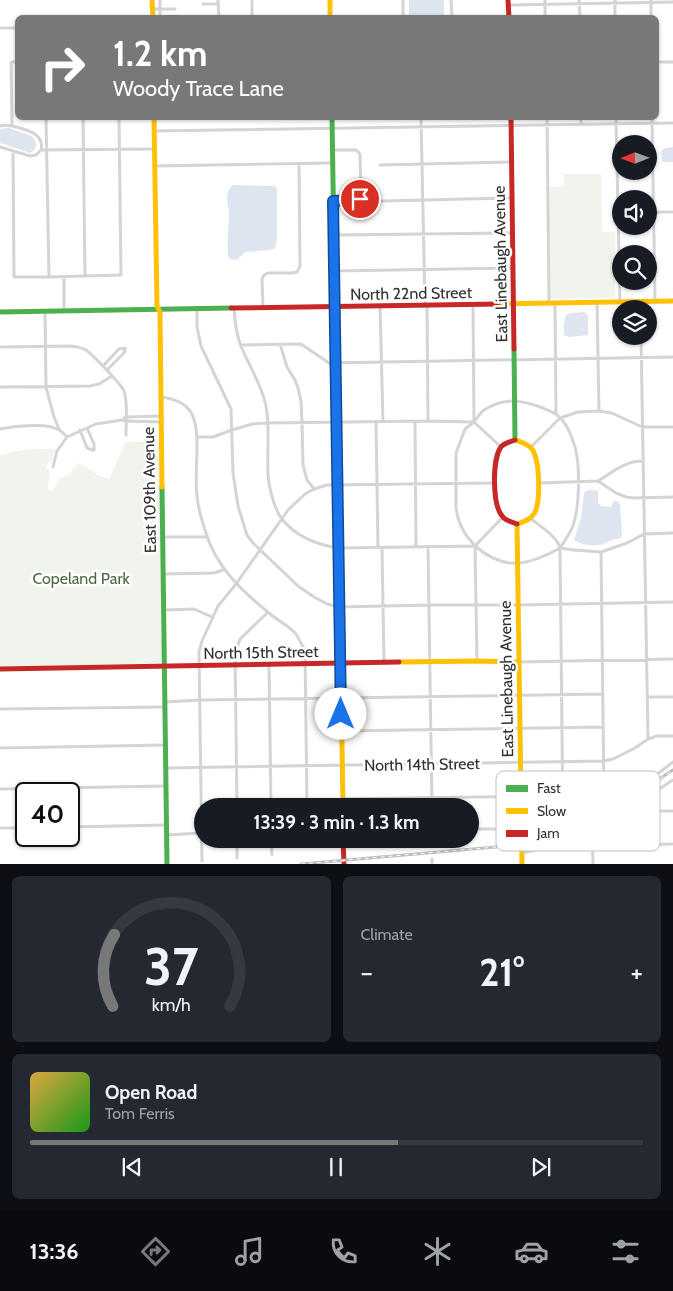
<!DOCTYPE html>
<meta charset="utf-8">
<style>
:root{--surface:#171b24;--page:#242831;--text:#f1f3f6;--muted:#9ea1a6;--line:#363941;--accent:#787878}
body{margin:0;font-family:Cabin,sans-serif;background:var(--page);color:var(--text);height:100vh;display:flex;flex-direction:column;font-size:19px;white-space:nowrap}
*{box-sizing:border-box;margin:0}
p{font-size:16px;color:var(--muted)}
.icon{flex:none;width:28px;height:28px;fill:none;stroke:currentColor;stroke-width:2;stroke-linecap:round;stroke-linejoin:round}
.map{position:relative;height:864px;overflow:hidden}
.panel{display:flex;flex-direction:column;gap:12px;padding:12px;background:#0d0f14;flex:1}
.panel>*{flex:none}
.hud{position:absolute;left:15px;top:15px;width:644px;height:105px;border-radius:8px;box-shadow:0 1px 4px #0004;background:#787878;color:#fff;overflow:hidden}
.needle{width:32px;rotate:269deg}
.fabs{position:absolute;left:612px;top:135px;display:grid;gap:10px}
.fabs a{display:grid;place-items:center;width:45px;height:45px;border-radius:50%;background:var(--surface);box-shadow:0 1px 4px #0004;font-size:25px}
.speed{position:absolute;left:15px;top:782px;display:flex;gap:10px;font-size:25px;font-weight:700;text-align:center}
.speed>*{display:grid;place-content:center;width:65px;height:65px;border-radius:50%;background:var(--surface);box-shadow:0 1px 4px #0004;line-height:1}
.speed .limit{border:2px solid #111;border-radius:8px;background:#fff;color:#111}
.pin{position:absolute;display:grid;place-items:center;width:42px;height:42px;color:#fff;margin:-21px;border:2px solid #fff;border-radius:50%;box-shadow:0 1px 5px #0007}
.me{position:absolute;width:55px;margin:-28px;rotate:0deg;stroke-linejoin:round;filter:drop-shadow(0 0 4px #0008)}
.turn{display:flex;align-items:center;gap:18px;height:105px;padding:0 15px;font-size:22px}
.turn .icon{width:65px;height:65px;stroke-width:2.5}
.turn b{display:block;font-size:35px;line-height:42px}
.big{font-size:38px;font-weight:700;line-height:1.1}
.panel .widget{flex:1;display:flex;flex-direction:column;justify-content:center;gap:8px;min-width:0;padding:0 18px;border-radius:8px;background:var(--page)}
.panel .dial{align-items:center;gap:0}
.dial svg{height:130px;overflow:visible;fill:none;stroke:var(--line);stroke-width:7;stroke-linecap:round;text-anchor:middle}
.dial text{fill:var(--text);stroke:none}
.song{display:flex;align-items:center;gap:15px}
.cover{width:60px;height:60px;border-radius:8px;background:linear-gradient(135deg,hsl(40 70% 55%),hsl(120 70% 35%))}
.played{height:5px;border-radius:2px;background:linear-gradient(90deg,var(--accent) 60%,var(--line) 60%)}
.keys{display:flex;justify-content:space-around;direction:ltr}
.heat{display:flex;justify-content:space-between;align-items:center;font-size:28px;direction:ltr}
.panel .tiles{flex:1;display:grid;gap:12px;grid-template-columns:1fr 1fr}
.widget:last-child{grid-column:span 2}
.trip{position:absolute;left:194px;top:798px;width:285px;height:50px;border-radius:25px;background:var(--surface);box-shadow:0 1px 4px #0004;font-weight:700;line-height:50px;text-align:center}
.tab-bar{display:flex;height:80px;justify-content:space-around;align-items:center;background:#090b0e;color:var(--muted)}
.tab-bar .icon{width:35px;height:35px}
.tab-bar .active{color:var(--accent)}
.tab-bar b{font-size:22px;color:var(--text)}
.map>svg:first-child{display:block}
.green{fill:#f0f4ed}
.water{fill:#dce5f0}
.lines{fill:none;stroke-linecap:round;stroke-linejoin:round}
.street{stroke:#d4d4d4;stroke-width:3}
.fast{stroke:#4caf50;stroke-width:5}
.slow{stroke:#ffc107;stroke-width:5}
.jam{stroke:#c62828;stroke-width:5}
.rail-casing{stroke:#bcbcbc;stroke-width:3}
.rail{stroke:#fff;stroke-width:1;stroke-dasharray:4;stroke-linecap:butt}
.route-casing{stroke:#114b97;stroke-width:12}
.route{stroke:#1a73e8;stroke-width:9}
.labels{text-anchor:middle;stroke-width:5;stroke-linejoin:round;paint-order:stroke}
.street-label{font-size:16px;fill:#303030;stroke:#fff}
.park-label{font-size:16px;fill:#4d6840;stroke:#fff}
.key{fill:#fff;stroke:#c1c1c1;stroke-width:1}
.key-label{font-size:14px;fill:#303030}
</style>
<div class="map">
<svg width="673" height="864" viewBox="0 0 673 864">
<rect width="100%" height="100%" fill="#fff"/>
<path class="green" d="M564 174H601L602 232H615V298L550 299 549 187 564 186Z
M125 442H160L162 663 0 667V455C18 450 36 448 55 449L52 461 48 462 46 468 50 470 48 489 52 492 60 478 68 476 79 463 98 475 109 479 119 457Z"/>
<path class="water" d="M409 0H444V17H409Z
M9 128 32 136C38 143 38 149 30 153L1 143 0 142V129Z
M673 147V162H662L661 151 665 148Z
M233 185 275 186 277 189V240L275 248 271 250 245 252 237 260 230 259 228 256C228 247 227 240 228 231 228 226 230 221 229 215 229 206 223 192 233 185Z
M584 312 587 314 588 316V335L569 337 564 335V324L566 315 571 313Z
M589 490H594L598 491V503L601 506 611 507 613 502 615 501H617L620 504 622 536 619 539C611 539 611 541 603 544 595 547 581 545 574 540L581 518 584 494 585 491Z"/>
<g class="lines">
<path class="street" d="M160 0V18
M218 0 219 18
M252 0V18
M403 0V18
M451 0 452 18
M545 0V18
M579 0 580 18
M615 0V18
M651 1V18
M203 4H218
M509 5 673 2
M153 9H175
M0 28H18
M656 62H673
M46 118 49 277
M83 118 85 276
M421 118 425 305
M547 118 549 303
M616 118 620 302
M652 118 655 301
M581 124V118
M0 126C8 123 35 131 39 138 42 142 42 146 41 150
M12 126 11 62H18
M154 131 673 123
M0 147 30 156 36 155 41 150 154 149
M333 150H356L360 154 361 196 358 200 333 201
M13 151 14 277H49L121 275 119 118
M380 165 511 162
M154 166 332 163
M381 201 512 198
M649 212H673
M334 235 512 233
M335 271 513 268
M64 277V310
M555 303 556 414
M597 303 599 411
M473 305 474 422 465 429 456 453V508L458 518 461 526 466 535 475 546 477 661
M380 306 383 422
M427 306 428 421
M263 307 262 279 264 275 268 273H293L297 272 300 266 299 163
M197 308V327L201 346 231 409 233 473 238 506 247 535 253 543 298 586 314 597 327 604 339 607 429 605H518L673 602
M234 308C235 322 236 334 241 346 249 366 262 385 266 406 270 428 267 450 268 472 268 485 274 509 282 519 296 537 318 545 339 548L475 546C505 572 529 565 560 548
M45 312 46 387 54 417 60 431
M641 336 648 739
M280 344 287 367 295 380 298 388 301 401 302 423 303 465 307 480 314 489
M241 345 301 344 329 363 673 357
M0 347 71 346C76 347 81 347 86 350 92 354 122 385 124 391 128 402 126 422 126 435
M103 366 119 349 125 348V351L124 353 107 370
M0 387 90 386 99 384 112 376
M161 397C193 401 197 418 197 446 197 462 195 479 197 496 198 508 202 521 206 533 216 567 242 591 269 613 277 620 289 626 296 634 299 639 302 645 305 651L307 806
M124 418 126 417 161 416
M124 421 161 422
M376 422 378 548
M415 422 416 547
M474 422C477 418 480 413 484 410 504 397 522 400 543 408 547 410 553 412 557 415 564 420 570 432 573 441 581 460 580 509 572 528 569 535 564 542 560 548L563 823
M0 429C15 426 49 422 61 431 63 433 65 435 67 437L96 424 122 420
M80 430 87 448 92 450H94V444L87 428
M197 437H213L232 430 252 424 267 423 428 421 474 422 501 447
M531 447 560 418 578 412 599 411 612 413 642 427H673
M53 467 57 451 67 437
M598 481C612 472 626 461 642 461
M538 483 598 481 616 493 626 497 634 498 673 497
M530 518C540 526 555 535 560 547
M163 537H207
M475 546 502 518
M428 547 432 806
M382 548 384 662
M560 548 574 550 601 552 627 543 644 534 673 533
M601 552 604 794
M163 574 214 573 223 570
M164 610 194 609 212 617
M519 662 673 659
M269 665 271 806
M648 697H673
M165 702 200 700 603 694
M0 709 165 707
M341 731 603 727
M0 748 165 745
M165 768 604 761 613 759 635 748 648 739 657 736H673
M0 789 165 786
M343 799 621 795C640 789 657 774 673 762
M237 806 235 654 240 639 268 612
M627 811H673
M69 827 166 825
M0 828H26
M470 829H521
M592 831 593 864
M166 835 202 833
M237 839V858
M271 839 272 855
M554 846 592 831 626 811 673 780
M522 853 551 847 673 844
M432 859V864
M202 861 199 652 202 641 218 606 236 584 288 510 305 494 314 489 327 485 495 483"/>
<path class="fast" d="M332 118 338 498
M0 312 231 308
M514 349 515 440
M162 487 167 864"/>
<path class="slow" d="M152 0 153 18
M330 0V18
M154 118 157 306 160 312 162 487
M498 304 673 301
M515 440C521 442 528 444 532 449 540 460 541 503 534 514 530 520 523 522 517 524
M338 498 343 806
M517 524 522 864
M399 662 477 661 519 662"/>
<path class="jam" d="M508 0 509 18
M511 118 514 349
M231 308 498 304
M515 440C510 442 504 443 501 447 492 459 492 506 503 517 506 521 512 522 517 524
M0 669 399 662
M343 839 344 864"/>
<g class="rail-casing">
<path id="rail" d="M301 864 519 845C577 837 625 801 673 770"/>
</g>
<use href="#rail" class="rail"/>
</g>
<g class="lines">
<g class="route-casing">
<path id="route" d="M341 714 333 201 358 200 360 199"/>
</g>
<use href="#route" class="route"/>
</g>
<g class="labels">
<g class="street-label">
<text transform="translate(500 264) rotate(-91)" y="6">East Linebaugh Avenue</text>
<text transform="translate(411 293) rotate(-1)" y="6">North 22nd Street</text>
<text transform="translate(149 490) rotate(-91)" y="6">East 109th Avenue</text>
<text transform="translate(261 652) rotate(-1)" y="6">North 15th Street</text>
<text transform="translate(506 679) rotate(-91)" y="6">East Linebaugh Avenue</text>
<text transform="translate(422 764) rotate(-1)" y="6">North 14th Street</text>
</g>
<g class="park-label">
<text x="81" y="584">Copeland Park</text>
</g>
</g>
<rect x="496" y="771" width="164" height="80" rx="8" class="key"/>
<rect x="506" y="785" width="22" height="7" fill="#4caf50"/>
<rect x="506" y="808" width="22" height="6" fill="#ffc107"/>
<rect x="506" y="830" width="22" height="7" fill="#c62828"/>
<g class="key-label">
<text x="537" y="793">Fast</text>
<text x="537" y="816">Slow</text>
<text x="537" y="838">Jam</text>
</g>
</svg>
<div class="fabs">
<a><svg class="needle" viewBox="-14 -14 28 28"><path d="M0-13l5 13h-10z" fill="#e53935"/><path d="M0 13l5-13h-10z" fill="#9ea1a6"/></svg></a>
<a><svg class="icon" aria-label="sound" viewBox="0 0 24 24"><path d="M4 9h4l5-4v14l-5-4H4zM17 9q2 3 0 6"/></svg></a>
<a><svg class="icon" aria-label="search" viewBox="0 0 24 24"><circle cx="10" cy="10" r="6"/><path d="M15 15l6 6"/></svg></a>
<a><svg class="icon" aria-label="layers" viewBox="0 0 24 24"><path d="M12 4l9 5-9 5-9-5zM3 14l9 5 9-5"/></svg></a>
</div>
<div class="speed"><div class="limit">40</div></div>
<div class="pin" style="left:360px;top:199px;background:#d93025"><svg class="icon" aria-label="arrive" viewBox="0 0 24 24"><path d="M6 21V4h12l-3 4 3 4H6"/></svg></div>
<svg class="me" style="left:341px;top:714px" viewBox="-20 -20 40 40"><circle r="19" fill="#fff"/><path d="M0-13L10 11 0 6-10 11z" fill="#1a73e8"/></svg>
<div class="trip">13:39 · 3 min · 1.3 km</div>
<div class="hud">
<div class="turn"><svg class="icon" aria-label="right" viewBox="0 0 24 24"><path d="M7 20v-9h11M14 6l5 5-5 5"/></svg><div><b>1.2 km</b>Woody Trace Lane</div></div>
</div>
</div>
<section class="panel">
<div class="tiles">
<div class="widget dial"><svg viewBox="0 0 100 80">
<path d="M14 69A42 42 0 1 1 86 69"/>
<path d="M14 69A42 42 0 0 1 15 25" stroke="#787878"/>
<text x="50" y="56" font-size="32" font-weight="700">37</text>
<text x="50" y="72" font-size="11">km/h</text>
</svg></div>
<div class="widget"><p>Climate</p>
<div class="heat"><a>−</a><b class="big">21°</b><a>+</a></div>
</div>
<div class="widget">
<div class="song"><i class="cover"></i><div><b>Open Road</b><p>Tom Ferris</p></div></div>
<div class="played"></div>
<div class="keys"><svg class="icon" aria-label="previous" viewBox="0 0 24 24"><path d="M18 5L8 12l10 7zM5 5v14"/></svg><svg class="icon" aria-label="pause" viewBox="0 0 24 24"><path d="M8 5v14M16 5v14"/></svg><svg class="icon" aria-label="next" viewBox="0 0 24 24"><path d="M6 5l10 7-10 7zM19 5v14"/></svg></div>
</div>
</div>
</section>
<nav class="tab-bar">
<b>13:36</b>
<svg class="icon active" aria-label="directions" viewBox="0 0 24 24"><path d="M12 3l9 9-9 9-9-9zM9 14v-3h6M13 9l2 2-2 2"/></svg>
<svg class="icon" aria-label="music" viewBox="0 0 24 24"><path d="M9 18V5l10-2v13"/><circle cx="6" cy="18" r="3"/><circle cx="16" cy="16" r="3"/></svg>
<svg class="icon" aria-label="phone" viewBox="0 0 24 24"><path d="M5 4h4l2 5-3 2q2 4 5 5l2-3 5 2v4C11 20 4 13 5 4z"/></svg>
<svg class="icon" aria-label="climate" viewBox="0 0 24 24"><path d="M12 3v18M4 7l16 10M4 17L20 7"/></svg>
<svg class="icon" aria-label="car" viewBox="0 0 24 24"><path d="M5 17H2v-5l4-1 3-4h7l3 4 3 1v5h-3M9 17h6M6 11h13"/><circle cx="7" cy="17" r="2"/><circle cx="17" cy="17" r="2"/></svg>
<svg class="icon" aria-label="filters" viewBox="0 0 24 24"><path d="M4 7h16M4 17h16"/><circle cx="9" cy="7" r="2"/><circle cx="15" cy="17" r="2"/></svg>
</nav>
